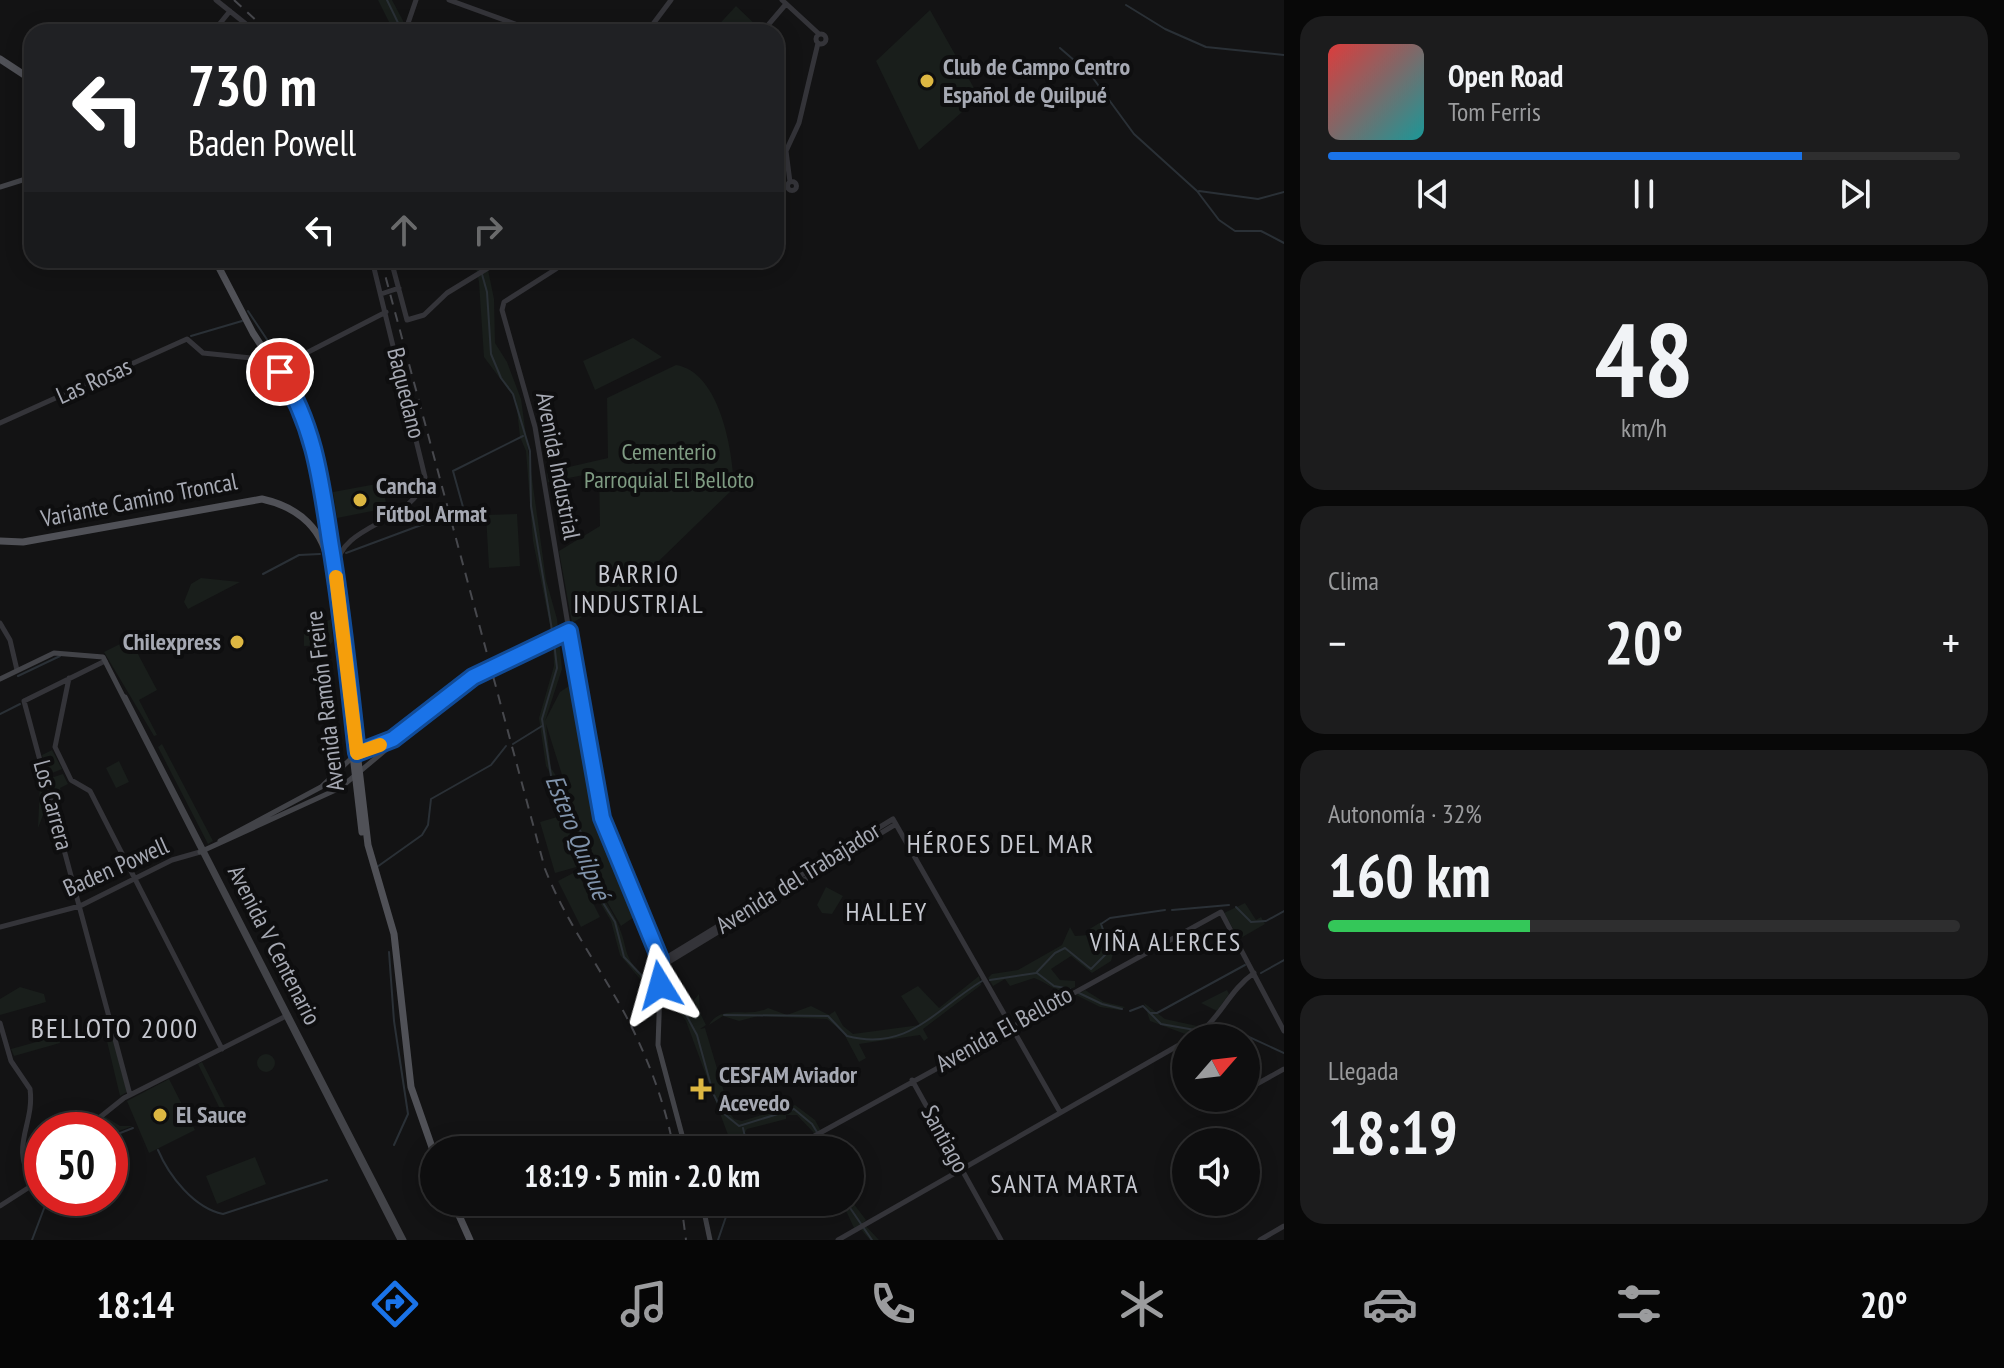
<!DOCTYPE html>
<html lang="es">
<meta charset="utf-8">
<style>
:root{--surface:#0e0e0f;--page:#1c1c1d;--text:#f1f3f6;--muted:#9b9c9e;--line:#2e2e2f;--accent:#1a73e8}
body{margin:0;font-family:"PT Sans Narrow",sans-serif;background:var(--page);color:var(--text);height:100vh;display:flex;flex-direction:column;font-size:30px;white-space:nowrap}
*{box-sizing:border-box;margin:0}
p{font-size:26px;color:var(--muted)}
.icon{flex:none;width:44px;height:44px;fill:none;stroke:currentColor;stroke-width:2;stroke-linecap:round;stroke-linejoin:round}
.map{position:relative;flex:1;overflow:hidden}
.details{display:flex;flex-direction:column;gap:16px;padding:16px;background:#080808;width:720px}
.details>*{flex:none}
.top-card{position:absolute;left:24px;top:24px;width:760px;height:244px;border-radius:24px;box-shadow:0 4px 20px #0003,0 0 0 2px var(--line);background:#202124;color:#fff;overflow:hidden}
.needle{width:52px;rotate:62deg}
.buttons{position:absolute;left:1172px;top:1024px;display:grid;gap:16px}
.buttons a{display:grid;place-items:center;width:88px;height:88px;border-radius:50%;background:var(--surface);box-shadow:0 4px 20px #0003,0 0 0 2px var(--line);font-size:40px}
.speed{position:absolute;left:24px;top:1112px;display:flex;gap:16px;font-size:40px;font-weight:700;text-align:center}
.speed>*{display:grid;place-content:center;width:104px;height:104px;border-radius:50%;background:var(--surface);box-shadow:0 4px 20px #0003,0 0 0 2px var(--line);line-height:1}
.speed .limit{border:12px solid #d22;background:#fff;color:#111}
.pin{position:absolute;display:grid;place-items:center;width:68px;height:68px;color:#fff;margin:-34px;border:4px solid #fff;border-radius:50%;box-shadow:0 2px 8px #0007}
.me{position:absolute;width:88px;margin:-44px;rotate:352deg;stroke-linejoin:round;filter:drop-shadow(0 0 6px #0008)}
.turn{display:flex;align-items:center;gap:28px;height:168px;padding:0 32px;font-size:36px}
.turn .icon{width:104px;height:104px;stroke-width:2.5}
.turn b{display:block;font-size:56px;line-height:68px}
.lanes{display:flex;align-items:center;height:76px;padding:0 32px;background:#0003;justify-content:center;gap:40px;direction:ltr}
.lanes .off{opacity:.35}
.big{font-size:60px;font-weight:600;line-height:1.1}
.details .widget{flex:1;display:flex;flex-direction:column;justify-content:center;gap:12px;min-width:0;padding:0 28px;border-radius:24px;background:var(--page)}
.details .dial{align-items:center;gap:0}
.dial b{font-size:104px;line-height:1}
.song{display:flex;align-items:center;gap:24px}
.cover{width:96px;height:96px;border-radius:12px;background:linear-gradient(135deg,hsl(0 70% 55%),hsl(180 70% 35%))}
.played{height:8px;border-radius:4px;background:linear-gradient(90deg,var(--accent) 75%,var(--line) 75%)}
.keys{display:flex;justify-content:space-around;direction:ltr}
.heat{display:flex;justify-content:space-between;align-items:center;font-size:44px;direction:ltr}
.charge{height:12px;border-radius:6px;background:linear-gradient(90deg,#34c759 32%,var(--line) 0)}
.trip{position:absolute;left:420px;top:1136px;width:444px;height:80px;border-radius:40px;background:var(--surface);box-shadow:0 4px 20px #0003,0 0 0 2px var(--line);font-weight:600;line-height:80px;text-align:center}
.tab-bar{display:flex;height:128px;justify-content:space-around;align-items:center;background:#060606;color:var(--muted)}
.tab-bar .icon{width:56px;height:56px}
.tab-bar .active{color:var(--accent)}
.tab-bar b{font-size:36px;color:var(--text)}
main{display:flex;flex:1;min-height:0}
.map>svg:first-child{display:block}
.green{fill:#191e1b;fill-rule:evenodd}
.lines{fill:none;stroke-linecap:round;stroke-linejoin:round}
.stream{stroke:#2a3036;stroke-width:2}
.tertiary{stroke:#343439;stroke-width:5}
.secondary{stroke:#424348;stroke-width:5}
.primary{stroke:#505157;stroke-width:7}
.rail{stroke:#47484d;stroke-width:2;stroke-dasharray:10 8;stroke-linecap:butt}
.route-casing{stroke:#114b97;stroke-width:20}
.route{stroke:#1a73e8;stroke-width:14}
.slow{stroke:#f59e0b;stroke-width:14}
.poi-dot{fill:#ddb742;stroke:#0e0e0f;stroke-width:3}
.labels{text-anchor:middle;stroke-width:8;stroke-linejoin:round;paint-order:stroke}
.poi-label{font-size:24px;font-weight:bold;fill:#a6a9b3;stroke:#0e0e0f;text-anchor:start}
.street-label{font-size:24px;fill:#a6a9b3;stroke:#0e0e0f}
.park-label{font-size:24px;fill:#7f9c83;stroke:#0e0e0f}
.neighbourhood-label{font-size:26px;letter-spacing:2px;fill:#c6c8d0;stroke:#0e0e0f}
.water-label{font-size:26px;font-style:italic;fill:#8093ab;stroke:#0e0e0f}
.quarter-label{font-size:28px;letter-spacing:2px;fill:#c6c8d0;stroke:#0e0e0f}
</style>
<main>
<div class="map">
<svg width="1284" height="1240" viewBox="0 0 1284 1240">
<rect width="100%" height="100%" fill="#131314"/>
<path class="green" d="M378 0H392L409 32H394Z
M736 6 760 29 757 32H712Z
M930 10 979 97 919 150 876 61Z
M474 260H486L494 299 495 343 507 362 521 399 546 580 557 619 562 669 545 721 560 692 575 682 596 808 605 843 637 915 621 926 602 893 591 858C592 892 612 904 621 932 626 945 625 956 635 967 642 976 652 979 662 982L663 976 689 1006 699 994 700 1013 706 1025 700 1029 705 1028 724 1092 718 1098 734 1119 742 1121 795 1105 815 1120 831 1150H822L814 1133 797 1115H786V1119L747 1129 743 1136 734 1135 737 1150H718L724 1146 722 1138 728 1135 686 1021 665 991 640 979 620 955 611 921 589 884 573 814 546 766 539 718 554 666 553 640 533 541 526 451 520 437 516 400 484 357 479 282ZM546 724 568 794 551 768Z
M633 338 662 357 595 390 583 361Z
M676 365C720 372 733 451 734 488L630 589 572 623 559 551 600 526 599 472 548 482 547 472 608 458 607 398Z
M382 483 387 508 337 518 333 492Z
M517 514 520 566 489 568 486 515Z
M201 578 240 582 188 609 184 602 191 584Z
M331 619 333 641 330 645 304 646V634Z
M130 639 157 690 139 700 157 735 154 736 104 652Z
M162 744 213 841 208 844 158 747Z
M52 750 62 769 47 775 42 755Z
M119 761 129 782 116 788 106 768Z
M63 774 68 784 60 788 62 794 53 799 48 779Z
M45 782 53 812 43 815 38 828 40 784Z
M564 815 580 866 555 873 540 822Z
M577 871 600 917 581 927 558 881Z
M826 887 843 896 832 914 822 913 817 905Z
M1245 903 1256 920 1261 917 1265 924 1239 939 1224 913Z
M1101 922 1114 950 1111 961 1092 973 1071 956 1051 969 1060 980 1075 981V987C1056 996 1051 984 1034 978L1010 986 1005 979 993 986 988 978 992 974 1018 970 1062 945 1070 927 1075 936 1089 935 1088 930Z
M979 976 981 985 923 1029 928 1038 924 1041 920 1035 859 1044 866 1058 859 1062 843 1032 827 1019 758 1016 739 1021 723 1016 709 1025C722 1003 748 1019 768 1008L787 1015 811 1006 829 1015 835 1011 843 1026 853 1034 920 1025 901 996 918 986 939 1008Z
M20 987 44 994 46 1002 0 1015V999Z
M1085 990 1104 1002 1125 1007 1120 1010 1100 1007 1076 995Z
M1227 990 1229 994 1217 1011 1201 1003Z
M1144 1003 1165 1019 1197 1026 1188 1035 1150 1021Z
M58 1036 60 1043 14 1056 11 1049Z
M112 1036 127 1092 120 1096 106 1037Z
M257 1063a9 9 0 1 1 18 0a9 9 0 1 1-18 0Z
M202 1062 229 1115 224 1117 198 1064Z
M169 1079 195 1130 149 1153 127 1101Z
M104 1116 120 1126H133L110 1134V1130H89Z
M255 1157 266 1184 217 1204 206 1176Z
M850 1199 866 1220 863 1223 879 1240H870L858 1226 854 1228 842 1202Z"/>
<g class="lines">
<path class="stream" d="M387 0 402 31
M1126 5 1165 29 1206 47 1284 55
M1060 48 1090 74 1134 134 1197 191 1219 220 1235 231H1261L1284 243
M1199 191 1258 199 1284 192
M478 260 487 292 491 354 501 378 513 394 530 451 531 506 553 636
M248 311 278 356
M191 336 242 321
M463 507 453 471 523 436
M451 510 456 509
M346 553 432 521 444 512
M263 574 299 555 320 554
M554 642 557 668 542 719 552 782 582 834 592 885 615 922 624 957 642 976 665 985 684 1011 697 1035 713 1093 723 1113 739 1126 794 1109 812 1124 828 1150
M18 676 60 656
M0 714 20 704
M513 744 542 726
M377 867 422 835 428 825 431 799 491 765 506 746
M1236 907 1251 922 1266 921 1284 911
M1172 910 1229 905
M389 952 394 1021 408 1114 394 1145
M1037 973 1054 986 1070 989
M1261 973 1284 960
M990 980 1036 973 1055 953 1065 948 1091 969 1110 950 1101 924 1110 918 1165 910
M1079 993 1102 1004 1122 1009
M1130 1011 1143 1006 1161 1024 1195 1030
M1151 1013H1157L1245 965
M724 1015 828 1016 847 1036C909 1052 935 1009 982 981
M1205 1034 1223 1025 1284 1053
M743 1128 748 1150
M110 1137 133 1128
M158 1150C169 1176 194 1208 223 1214L327 1180
M846 1202 872 1240
M32 1240 48 1198
M718 1240 731 1202"/>
<path class="tertiary" d="M216 0 256 32
M449 0 537 32
M782 0 819 34
M213 32 230 11
M405 32 416 0
M647 32 671 0
M762 32 786 4
M816 39a5 5 0 1 1 10 0a5 5 0 1 1-10 0Z
M787.5 186a4.5 4.5 0 1 1 9 0a4.5 4.5 0 1 1-9 0Z
M790 182 786 151 799 123 818 43
M391 260 407 320 424 315 447 293 501 260
M551 260 556 269 504 302 502 310 535 427 569 631
M381 294 399 288
M0 423 187 339 203 353 262 359 281 366 386 312
M337 566C341 523 416 523 425 477L372 260
M0 623 10 640 17 670
M105 661 24 701 130 1095
M69 678 55 747 71 780 90 791 222 1049
M0 927 80 906 172 860 200 852
M661 961 893 819 1060 1112
M662 966 896 824
M0 1023 11 1061 30 1089C35 1126 8 1146 34 1184
M1192 1038C1219 1022 1228 991 1254 973
M912 1080 1001 1240
M1246 1090 1284 1069
M84 1130 124 1098 288 1015
M789 1150 1221 912 1284 1031
M0 1206 28 1188 42 1174
M838 1240 1186 1041
M1260 1240 1284 1226"/>
<path class="secondary" d="M0 187 32 177
M0 679 54 653 103 657 400 1240
M125 697 404 1240
M220 841 321 787 357 753 389 741
M200 852 340 788 473 677 569 631 605 829 661 961 658 1045 686 1150
M702 1202 710 1240"/>
<path class="primary" d="M0 59 32 80
M215 260 253 333 297 401 317 458 337 582 368 845 394 934 411 1087 434 1153
M0 541 23 542 262 499C299 507 325 530 329 569
M331 566 362 832
M453 1202 470 1240"/>
<path class="rail" d="M234 0 269 32
M381 260 545 869C566 922 599 966 626 1016 648 1058 665 1103 674 1150
M681 1202 686 1240"/>
</g>
<g class="lines">
<g class="route-casing">
<path id="route" d="M280 372C314 424 321 481 330 541 342 611 349 682 357 753L393 739 473 677 569 631 602 818 660 959V985"/>
</g>
<use href="#route" class="route"/>
<path class="slow" d="M336 577 357 753 380 745"/>
</g>
<g class="poi-dot">
<circle cx="927" cy="81" r="8"/>
<circle cx="360" cy="500" r="8"/>
<circle cx="237" cy="642" r="8"/>
<path d="M697 1077h8v8h8v8h-8v8h-8v-8h-8v-8h8z"/>
<circle cx="160" cy="1115" r="8"/>
</g>
<g class="labels">
<g class="poi-label">
<text x="943" y="75">Club de Campo Centro<tspan x="943" dy="28">Español de Quilpué</tspan></text>
<text x="376" y="494">Cancha<tspan x="376" dy="28">Fútbol Armat</tspan></text>
<text x="221" y="650" text-anchor="end">Chilexpress</text>
<text x="719" y="1083">CESFAM Aviador<tspan x="719" dy="28">Acevedo</tspan></text>
<text x="176" y="1123">El Sauce</text>
</g>
<g class="street-label">
<text transform="translate(94 381) rotate(-24)" y="8">Las Rosas</text>
<text transform="translate(406 393) rotate(76)" y="8">Baquedano</text>
<text transform="translate(558 466) rotate(79)" y="8">Avenida Industrial</text>
<text transform="translate(139 500) rotate(-11)" y="8">Variante Camino Troncal</text>
<text transform="translate(325 701) rotate(-97)" y="8">Avenida Ramón Freire</text>
<text transform="translate(53 805) rotate(75)" y="8">Los Carrera</text>
<text transform="translate(116 867) rotate(-24)" y="8">Baden Powell</text>
<text transform="translate(798 878) rotate(-32)" y="8">Avenida del Trabajador</text>
<text transform="translate(274 945) rotate(63)" y="8">Avenida V Centenario</text>
<text transform="translate(1004 1029) rotate(-29)" y="8">Avenida El Belloto</text>
<text transform="translate(945 1139) rotate(61)" y="8">Santiago</text>
</g>
<g class="park-label">
<text x="669" y="460">Cementerio<tspan x="669" dy="28">Parroquial El Belloto</tspan></text>
</g>
<g class="neighbourhood-label">
<text x="639" y="583">BARRIO<tspan x="639" dy="30">INDUSTRIAL</tspan></text>
<text x="1001" y="853">HÉROES DEL MAR</text>
<text x="887" y="921">HALLEY</text>
<text x="1166" y="951">VIÑA ALERCES</text>
<text x="1065" y="1193">SANTA MARTA</text>
</g>
<g class="water-label">
<text transform="translate(578 837) rotate(68)" y="9">Estero Quilpué</text>
</g>
<g class="quarter-label">
<text x="115" y="1038">BELLOTO 2000</text>
</g>
</g>
</svg>
<div class="buttons">
<a><svg class="needle" viewBox="-14 -14 28 28"><path d="M0-13l5 13h-10z" fill="#e53935"/><path d="M0 13l5-13h-10z" fill="#9b9c9e"/></svg></a>
<a><svg class="icon" aria-label="sound" viewBox="0 0 24 24"><path d="M4 9h4l5-4v14l-5-4H4zM17 9q2 3 0 6"/></svg></a>
</div>
<div class="speed"><div class="limit">50</div></div>
<div class="pin" style="left:280px;top:372px;background:#d93025"><svg class="icon" aria-label="arrive" viewBox="0 0 24 24"><path d="M6 21V4h12l-3 4 3 4H6"/></svg></div>
<svg class="me" style="left:660px;top:985px" viewBox="-20 -20 40 40"><path d="M0-17L14 15 0 8-14 15z" fill="#1a73e8" stroke="#fff" stroke-width="4"/></svg>
<div class="trip">18:19 · 5 min · 2.0 km</div>
<div class="top-card">
<div class="turn"><svg class="icon" aria-label="left" viewBox="0 0 24 24"><path d="M17 20v-9H6M10 6l-5 5 5 5"/></svg><div><b>730 m</b>Baden Powell</div></div>
<div class="lanes"><svg class="icon" aria-label="left" viewBox="0 0 24 24"><path d="M17 20v-9H6M10 6l-5 5 5 5"/></svg><svg class="icon off" aria-label="ahead" viewBox="0 0 24 24"><path d="M12 20V5M6 11l6-6 6 6"/></svg><svg class="icon off" aria-label="right" viewBox="0 0 24 24"><path d="M7 20v-9h11M14 6l5 5-5 5"/></svg></div>
</div>
</div>
<section class="details">
<div class="widget">
<div class="song"><i class="cover"></i><div><b>Open Road</b><p>Tom Ferris</p></div></div>
<div class="played"></div>
<div class="keys"><svg class="icon" aria-label="previous" viewBox="0 0 24 24"><path d="M18 5L8 12l10 7zM5 5v14"/></svg><svg class="icon" aria-label="pause" viewBox="0 0 24 24"><path d="M8 5v14M16 5v14"/></svg><svg class="icon" aria-label="next" viewBox="0 0 24 24"><path d="M6 5l10 7-10 7zM19 5v14"/></svg></div>
</div>
<div class="widget dial"><b>48</b><p>km/h</p></div>
<div class="widget"><p>Clima</p>
<div class="heat"><a>−</a><b class="big">20°</b><a>+</a></div>
</div>
<div class="widget"><p>Autonomía · 32%</p><b class="big">160 km</b><div class="charge"></div></div>
<div class="widget"><p>Llegada</p><b class="big">18:19</b></div>
</section>
</main>
<nav class="tab-bar">
<b>18:14</b>
<svg class="icon active" aria-label="directions" viewBox="0 0 24 24"><path d="M12 3l9 9-9 9-9-9zM9 14v-3h6M13 9l2 2-2 2"/></svg>
<svg class="icon" aria-label="music" viewBox="0 0 24 24"><path d="M9 18V5l10-2v13"/><circle cx="6" cy="18" r="3"/><circle cx="16" cy="16" r="3"/></svg>
<svg class="icon" aria-label="phone" viewBox="0 0 24 24"><path d="M5 4h4l2 5-3 2q2 4 5 5l2-3 5 2v4C11 20 4 13 5 4z"/></svg>
<svg class="icon" aria-label="climate" viewBox="0 0 24 24"><path d="M12 3v18M4 7l16 10M4 17L20 7"/></svg>
<svg class="icon" aria-label="car" viewBox="0 0 24 24"><path d="M5 17H2v-5l4-1 3-4h7l3 4 3 1v5h-3M9 17h6M6 11h13"/><circle cx="7" cy="17" r="2"/><circle cx="17" cy="17" r="2"/></svg>
<svg class="icon" aria-label="filters" viewBox="0 0 24 24"><path d="M4 7h16M4 17h16"/><circle cx="9" cy="7" r="2"/><circle cx="15" cy="17" r="2"/></svg>
<b>20°</b>
</nav>
